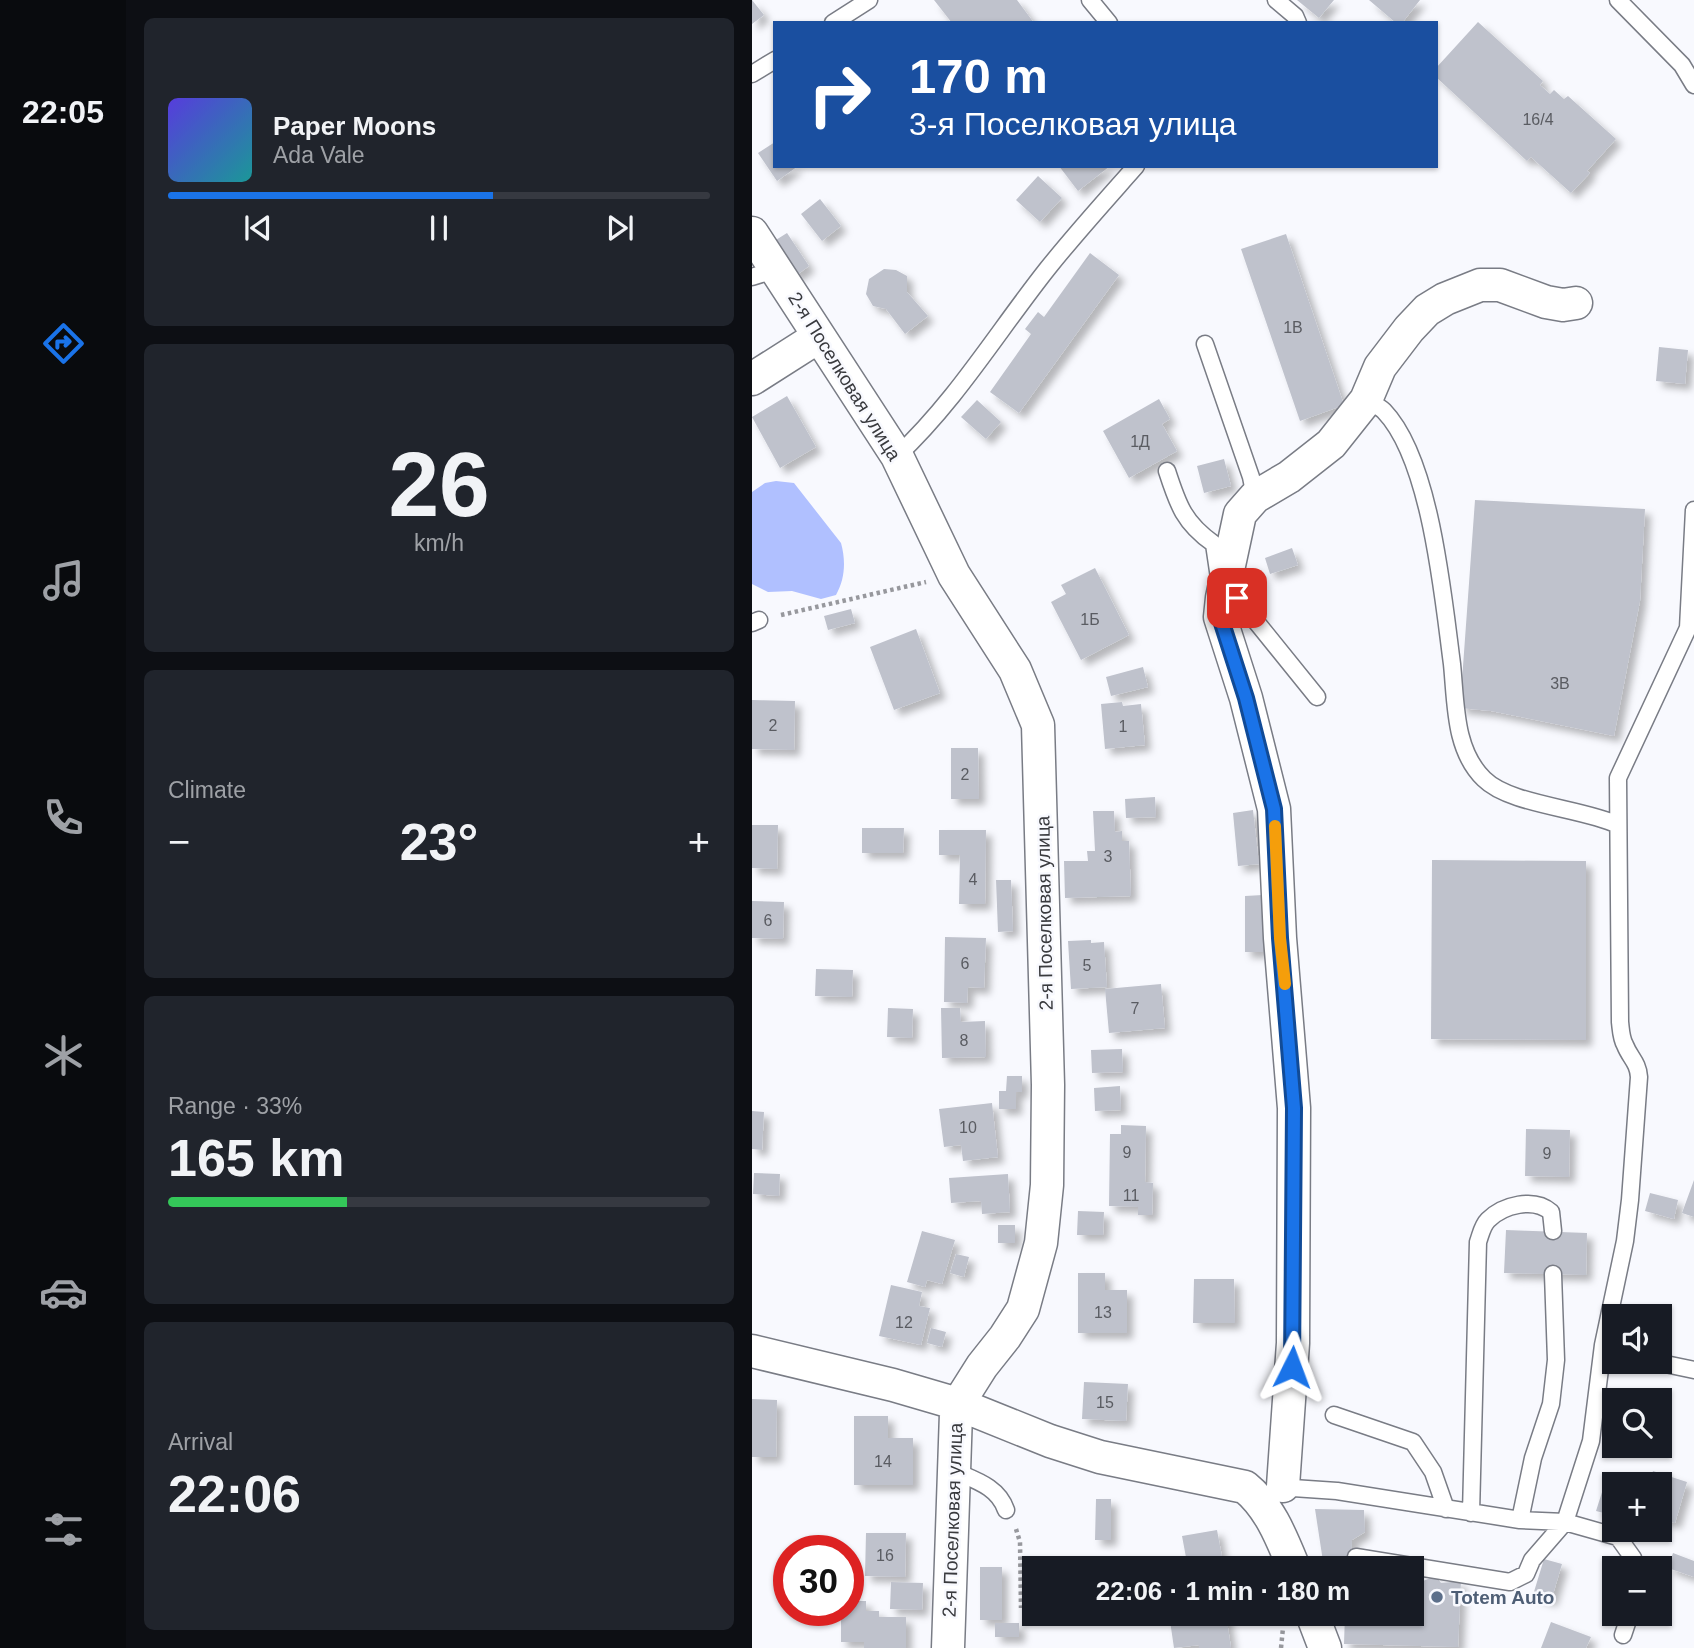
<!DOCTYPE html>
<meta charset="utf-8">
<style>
:root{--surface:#171b24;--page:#20242c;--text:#f1f3f6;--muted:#9ea1a6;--line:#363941;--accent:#1a73e8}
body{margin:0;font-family:Arial,sans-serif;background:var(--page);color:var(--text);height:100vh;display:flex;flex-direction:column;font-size:26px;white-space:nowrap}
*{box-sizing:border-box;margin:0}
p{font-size:23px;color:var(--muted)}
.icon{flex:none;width:38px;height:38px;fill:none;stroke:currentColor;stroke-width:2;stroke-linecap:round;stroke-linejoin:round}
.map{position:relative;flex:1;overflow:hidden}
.details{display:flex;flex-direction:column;gap:18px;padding:18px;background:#0d0f14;width:626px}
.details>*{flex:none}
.guide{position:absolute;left:21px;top:21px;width:665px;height:147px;border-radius:0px;box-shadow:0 2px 5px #0004;background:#1a4fa0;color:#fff;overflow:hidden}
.controls{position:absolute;left:850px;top:1304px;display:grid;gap:14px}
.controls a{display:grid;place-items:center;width:70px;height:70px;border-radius:0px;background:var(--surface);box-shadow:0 2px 5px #0004;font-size:35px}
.speed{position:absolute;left:21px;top:1535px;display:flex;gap:14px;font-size:35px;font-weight:700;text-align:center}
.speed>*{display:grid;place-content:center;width:91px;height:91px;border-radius:50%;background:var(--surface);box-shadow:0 2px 5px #0004;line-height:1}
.speed .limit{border:10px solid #d22;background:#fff;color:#111}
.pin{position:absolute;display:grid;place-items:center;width:60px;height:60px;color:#fff;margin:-30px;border-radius:14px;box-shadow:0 4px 10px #0006}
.me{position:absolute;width:77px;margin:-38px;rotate:3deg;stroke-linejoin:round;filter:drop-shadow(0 0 5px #0008)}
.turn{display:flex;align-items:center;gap:24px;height:147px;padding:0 21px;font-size:32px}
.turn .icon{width:91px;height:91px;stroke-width:2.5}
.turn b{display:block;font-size:49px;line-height:60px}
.big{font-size:52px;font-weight:700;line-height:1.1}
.details .widget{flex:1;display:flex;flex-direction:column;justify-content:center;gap:10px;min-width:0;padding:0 24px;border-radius:10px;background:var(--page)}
.details .dial{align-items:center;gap:0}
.dial b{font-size:91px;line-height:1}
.song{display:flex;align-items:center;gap:21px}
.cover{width:84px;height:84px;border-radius:10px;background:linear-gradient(135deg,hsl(250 70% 55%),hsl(180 70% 35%))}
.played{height:7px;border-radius:4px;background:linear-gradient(90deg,var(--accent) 60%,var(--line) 60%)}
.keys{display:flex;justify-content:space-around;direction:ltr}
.heat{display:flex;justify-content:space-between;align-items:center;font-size:38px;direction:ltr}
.charge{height:10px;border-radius:5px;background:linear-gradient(90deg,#34c759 33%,var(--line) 0)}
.trip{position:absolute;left:270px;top:1556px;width:402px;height:70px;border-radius:0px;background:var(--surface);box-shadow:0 2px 5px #0004;font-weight:700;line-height:70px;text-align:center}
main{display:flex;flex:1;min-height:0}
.tabs{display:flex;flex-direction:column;width:126px;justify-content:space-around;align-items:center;background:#090b0e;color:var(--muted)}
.tabs .icon{width:49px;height:49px}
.tabs .current{color:var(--accent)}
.tabs b{font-size:32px;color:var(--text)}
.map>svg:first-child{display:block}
.forest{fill:#b0c0ff}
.building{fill:#bfc2cc;filter:url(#shadow)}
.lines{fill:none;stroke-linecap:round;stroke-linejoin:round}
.service-casing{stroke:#797c85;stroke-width:19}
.minor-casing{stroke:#797c85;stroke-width:35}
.path{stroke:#97989d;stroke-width:4.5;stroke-dasharray:3.5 3.5;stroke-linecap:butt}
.service{stroke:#fff;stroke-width:16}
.minor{stroke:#fff;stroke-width:32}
.route-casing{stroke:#114b97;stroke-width:18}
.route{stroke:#1a73e8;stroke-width:12}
.slow{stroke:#f59e0b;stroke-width:12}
.service-dot{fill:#5c6f8a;stroke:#f8f9fe;stroke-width:2.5}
.labels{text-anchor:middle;stroke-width:5;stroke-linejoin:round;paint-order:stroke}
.number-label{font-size:16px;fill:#5a5c62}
.street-label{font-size:19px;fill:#393a3e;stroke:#f8f9fe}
.service-label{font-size:19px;font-weight:bold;fill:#4e5e75;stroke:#f8f9fe;text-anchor:start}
</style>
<main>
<nav class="tabs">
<b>22:05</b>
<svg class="icon current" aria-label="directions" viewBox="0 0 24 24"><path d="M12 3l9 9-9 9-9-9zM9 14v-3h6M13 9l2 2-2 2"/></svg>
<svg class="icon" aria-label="music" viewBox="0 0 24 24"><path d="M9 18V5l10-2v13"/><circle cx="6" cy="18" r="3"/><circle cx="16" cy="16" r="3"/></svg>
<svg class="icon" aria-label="phone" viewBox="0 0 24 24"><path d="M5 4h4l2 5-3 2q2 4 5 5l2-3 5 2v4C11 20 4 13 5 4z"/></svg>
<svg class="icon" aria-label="climate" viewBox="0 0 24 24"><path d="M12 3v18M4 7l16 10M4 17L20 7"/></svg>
<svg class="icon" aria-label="car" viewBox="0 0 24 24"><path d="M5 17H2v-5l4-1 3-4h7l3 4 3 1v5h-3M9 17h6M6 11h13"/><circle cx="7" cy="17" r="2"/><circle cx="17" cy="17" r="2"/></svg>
<svg class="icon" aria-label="filters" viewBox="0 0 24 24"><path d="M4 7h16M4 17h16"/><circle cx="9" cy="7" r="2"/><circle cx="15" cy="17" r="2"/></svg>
</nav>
<section class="details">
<div class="widget">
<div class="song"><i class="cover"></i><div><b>Paper Moons</b><p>Ada Vale</p></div></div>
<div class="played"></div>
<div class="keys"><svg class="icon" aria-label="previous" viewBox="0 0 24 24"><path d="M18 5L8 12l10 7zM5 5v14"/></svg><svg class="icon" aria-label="pause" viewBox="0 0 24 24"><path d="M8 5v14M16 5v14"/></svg><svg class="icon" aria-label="next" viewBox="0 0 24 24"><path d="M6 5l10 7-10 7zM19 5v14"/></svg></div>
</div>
<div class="widget dial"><b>26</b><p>km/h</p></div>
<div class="widget"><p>Climate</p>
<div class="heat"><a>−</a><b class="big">23°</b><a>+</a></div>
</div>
<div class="widget"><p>Range · 33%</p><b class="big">165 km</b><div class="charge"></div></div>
<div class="widget"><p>Arrival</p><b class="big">22:06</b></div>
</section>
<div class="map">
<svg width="942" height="1648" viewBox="0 0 942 1648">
<defs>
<filter id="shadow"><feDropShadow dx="6" dy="6" stdDeviation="3.5" flood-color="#0004"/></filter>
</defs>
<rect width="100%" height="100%" fill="#f8f9fe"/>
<path class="forest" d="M24 481 42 483 89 543C94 561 93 579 84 595L69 599 40 591 16 592 0 584V492L13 483Z"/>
<path class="building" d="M0 0 12 15 0 24Z
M182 0H265L282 23H200Z
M545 0H582L567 18Z
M617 0H668L650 23H644Z
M726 22 791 81 788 85 798 94 802 90 812 99 816 96 864 139 835 171 838 173 819 193 779 157 775 161 684 77V68Z
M23 142V166H46L25 181 6 153Z
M307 166H358L326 191Z
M286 176 310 198 288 222 264 200Z
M68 199 89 226 70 241 49 214Z
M35 233 57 266 42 277 19 243Z
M534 234 592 405 548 421 489 249Z
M338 253 367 275 267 413 238 392 279 334 273 329 286 312 292 317Z
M132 269 144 270 155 276V292L176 316 153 334 134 309 121 306 114 294 117 279Z
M907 347 936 350 933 384 904 381Z
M35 396 64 447 28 468 0 417Z
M407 399 418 419 410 424 425 451 377 478 351 431Z
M225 400 249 422 234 439 209 417Z
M472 459 479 486 452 493 445 466Z
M723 500 893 509 888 601 862 736 739 711 708 708Z
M540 548 546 565 518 574 513 558Z
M343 568 377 635 329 660 299 602 314 594 309 585Z
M99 609 103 623 76 630 72 616Z
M164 629 188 693 142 710 118 647Z
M391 667 396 687 359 696 354 677Z
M0 700 43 701 42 750 0 749Z
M370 702 371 706 389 704 393 745 353 749 349 704Z
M199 748H226L227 799H199Z
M403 797 404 817 374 818 373 799Z
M501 810 507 864 486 866 481 813Z
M341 811H362L363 832 370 831V841H377L379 896 313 898 312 861H336L335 851H343Z
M0 825H26L25 869 0 868Z
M110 828H152L151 853H110Z
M187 830H234L233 904H207L208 855H187Z
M680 860 834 861V1040L679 1039Z
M244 880H259L261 931 246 932Z
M511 895V952H493V896Z
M0 901 32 902 31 939 0 938Z
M193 937 234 938 232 988 216 987 215 1003 192 1002Z
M339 940V943L352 942 355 987 319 989 316 941Z
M64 969 101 970 100 997 63 996Z
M409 984 413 1028 357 1033 353 989Z
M136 1008 161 1009 160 1038 135 1037Z
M189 1008H208L209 1022 233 1021 234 1057 190 1058Z
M370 1049 371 1072 340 1073 339 1050Z
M255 1076H270V1092H264V1109H247V1091H254Z
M368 1086 369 1110 343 1111 342 1088Z
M240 1103 246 1157 211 1161 209 1145 192 1147 187 1109Z
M0 1111 12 1112 10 1150 0 1149Z
M369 1125 394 1126 393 1182 401 1183 400 1215H386V1207L357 1206 358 1134H369Z
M774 1129 818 1130 817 1177 773 1176Z
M2 1173 28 1174 27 1196 1 1194Z
M256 1174 258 1212 230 1214 229 1201 199 1203 197 1178Z
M942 1180V1217L930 1213Z
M898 1193 926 1200 922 1219 893 1211Z
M326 1211 352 1212 351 1235H325Z
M246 1225H263V1243H246Z
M754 1230 835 1233 834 1275 752 1273Z
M170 1231 203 1240 190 1284 175 1280 173 1287 155 1282Z
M204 1254 217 1257 212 1277 198 1273Z
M326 1273H353V1290H375V1333H326Z
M442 1279H482L483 1323H441Z
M139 1285 170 1292 167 1306 178 1308 169 1345 127 1336Z
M179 1328 194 1332 190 1347 175 1343Z
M332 1382 376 1384 374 1421 330 1419Z
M0 1399 25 1400 24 1457H0Z
M102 1416H136V1438H161V1485H102Z
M901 1471 935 1482 923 1523 908 1519V1484H897Z
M851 1489 863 1492V1516L844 1511Z
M344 1499H359V1540H343Z
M563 1509 612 1510 613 1532 600 1540 599 1568H572Z
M465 1530 471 1562 436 1568 430 1536Z
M114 1533H154L153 1577 113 1576Z
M921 1553 942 1561V1577L916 1568Z
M792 1559 810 1564 799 1601 781 1595Z
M228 1567H250V1620H228Z
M684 1576 689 1583 709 1581 706 1647 592 1644 593 1614H660V1585Z
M139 1582 171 1583 170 1610 138 1609Z
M96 1601H114V1611H127V1617H154V1648H112V1642H89V1610H96Z
M417 1614H474L479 1648H447V1645L422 1648Z
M799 1622 839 1637 834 1648H789Z
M243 1623H267V1637H243Z"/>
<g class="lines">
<g class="service-casing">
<path id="service" d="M338 0 357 23
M524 0 543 16 546 23
M866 0 930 65 942 85
M81 23 117 0
M0 74 23 60
M0 277 25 269
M453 344 499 477 503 497
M614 400C620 404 627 406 632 411 679 460 691 597 700 664 704 703 702 750 732 779 758 805 830 808 866 825
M145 456C204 401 246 331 296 268 324 233 354 200 384 166
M415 471C426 505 432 523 462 544L470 598H485L565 697
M0 623 7 620
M904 1362 942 1370
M582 1415 661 1442 681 1472 694 1509
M200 1470C222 1480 246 1486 254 1510
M526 1487 585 1491 768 1520 813 1522 866 1537 881 1558 882 1568
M719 1513 726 1242C729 1234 730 1226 736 1220 751 1205 782 1197 799 1212L801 1231
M768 1520 781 1458 799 1404 804 1360 801 1274
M604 1557 758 1582 774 1574 780 1560 813 1522 839 1441 851 1345 873 1241 878 1200 887 1077C886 1062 878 1058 873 1045 869 1038 869 1030 868 1022L866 778 936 628 942 510
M871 1635 878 1614"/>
</g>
<g class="minor-casing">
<path id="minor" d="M0 233 145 456 202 575 263 670 286 725 296 1085 295 1185 289 1243 271 1309 253 1337 230 1366 206 1404 204 1413 196 1648
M0 379 66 337
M0 1351 141 1385 206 1404 298 1441 348 1457 493 1487C518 1507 530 1539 542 1568
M531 1486 541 1343 542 1108 528 938 522 809 494 698 468 617 470 598 488 514 503 497 537 477 579 444 614 400 628 367 657 329 675 310 693 299 728 285H748L794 302 811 305 824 303
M560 1614 573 1648"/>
</g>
<path class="path" d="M29 615 174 582
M264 1529 268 1542 269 1608
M529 1648 531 1628"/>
<use href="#service" class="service"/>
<use href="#minor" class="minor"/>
</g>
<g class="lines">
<g class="route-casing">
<path id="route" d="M485 598H470L468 617 494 698 522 809 528 938 542 1108 540 1367"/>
</g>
<use href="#route" class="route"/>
<path class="slow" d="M523 826 528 938 533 984"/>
</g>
<circle class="service-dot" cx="685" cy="1597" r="7"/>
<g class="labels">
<g class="number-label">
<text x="786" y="125">16/4</text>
<text x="541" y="333">1В</text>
<text x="388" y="447">1Д</text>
<text x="338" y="625">1Б</text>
<text x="808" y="689">3В</text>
<text x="21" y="731">2</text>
<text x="371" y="732">1</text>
<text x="213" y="780">2</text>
<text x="356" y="862">3</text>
<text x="221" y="885">4</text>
<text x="16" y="926">6</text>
<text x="213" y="969">6</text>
<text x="335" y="971">5</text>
<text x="383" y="1014">7</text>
<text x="212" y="1046">8</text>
<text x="216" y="1133">10</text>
<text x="375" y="1158">9</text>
<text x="795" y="1159">9</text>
<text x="379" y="1201">11</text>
<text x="351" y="1318">13</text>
<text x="152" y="1328">12</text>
<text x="353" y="1408">15</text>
<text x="131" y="1467">14</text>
<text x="133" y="1561">16</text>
</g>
<g class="street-label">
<text transform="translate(93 376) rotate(58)" y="7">2-я Поселковая улица</text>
<text transform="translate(292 913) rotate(-91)" y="7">2-я Поселковая улица</text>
<text transform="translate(200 1520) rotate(-88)" y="7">2-я Поселковая улица</text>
</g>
<g class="service-label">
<text x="699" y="1604">Totem Auto</text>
</g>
</g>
</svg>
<div class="controls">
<a><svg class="icon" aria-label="sound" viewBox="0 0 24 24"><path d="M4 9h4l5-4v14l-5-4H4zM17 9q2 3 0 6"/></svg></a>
<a><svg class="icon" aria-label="search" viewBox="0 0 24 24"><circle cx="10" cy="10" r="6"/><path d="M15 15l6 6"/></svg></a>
<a>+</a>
<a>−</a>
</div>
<div class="speed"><div class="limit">30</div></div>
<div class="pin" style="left:485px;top:598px;background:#d93025"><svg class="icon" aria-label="arrive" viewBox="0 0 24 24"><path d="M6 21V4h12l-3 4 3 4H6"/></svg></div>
<svg class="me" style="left:540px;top:1367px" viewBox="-20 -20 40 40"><path d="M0-17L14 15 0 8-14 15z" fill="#1a73e8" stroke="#fff" stroke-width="4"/></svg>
<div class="trip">22:06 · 1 min · 180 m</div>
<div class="guide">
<div class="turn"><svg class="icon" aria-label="right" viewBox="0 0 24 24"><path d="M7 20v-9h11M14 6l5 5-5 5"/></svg><div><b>170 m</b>3-я Поселковая улица</div></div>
</div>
</div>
</main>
